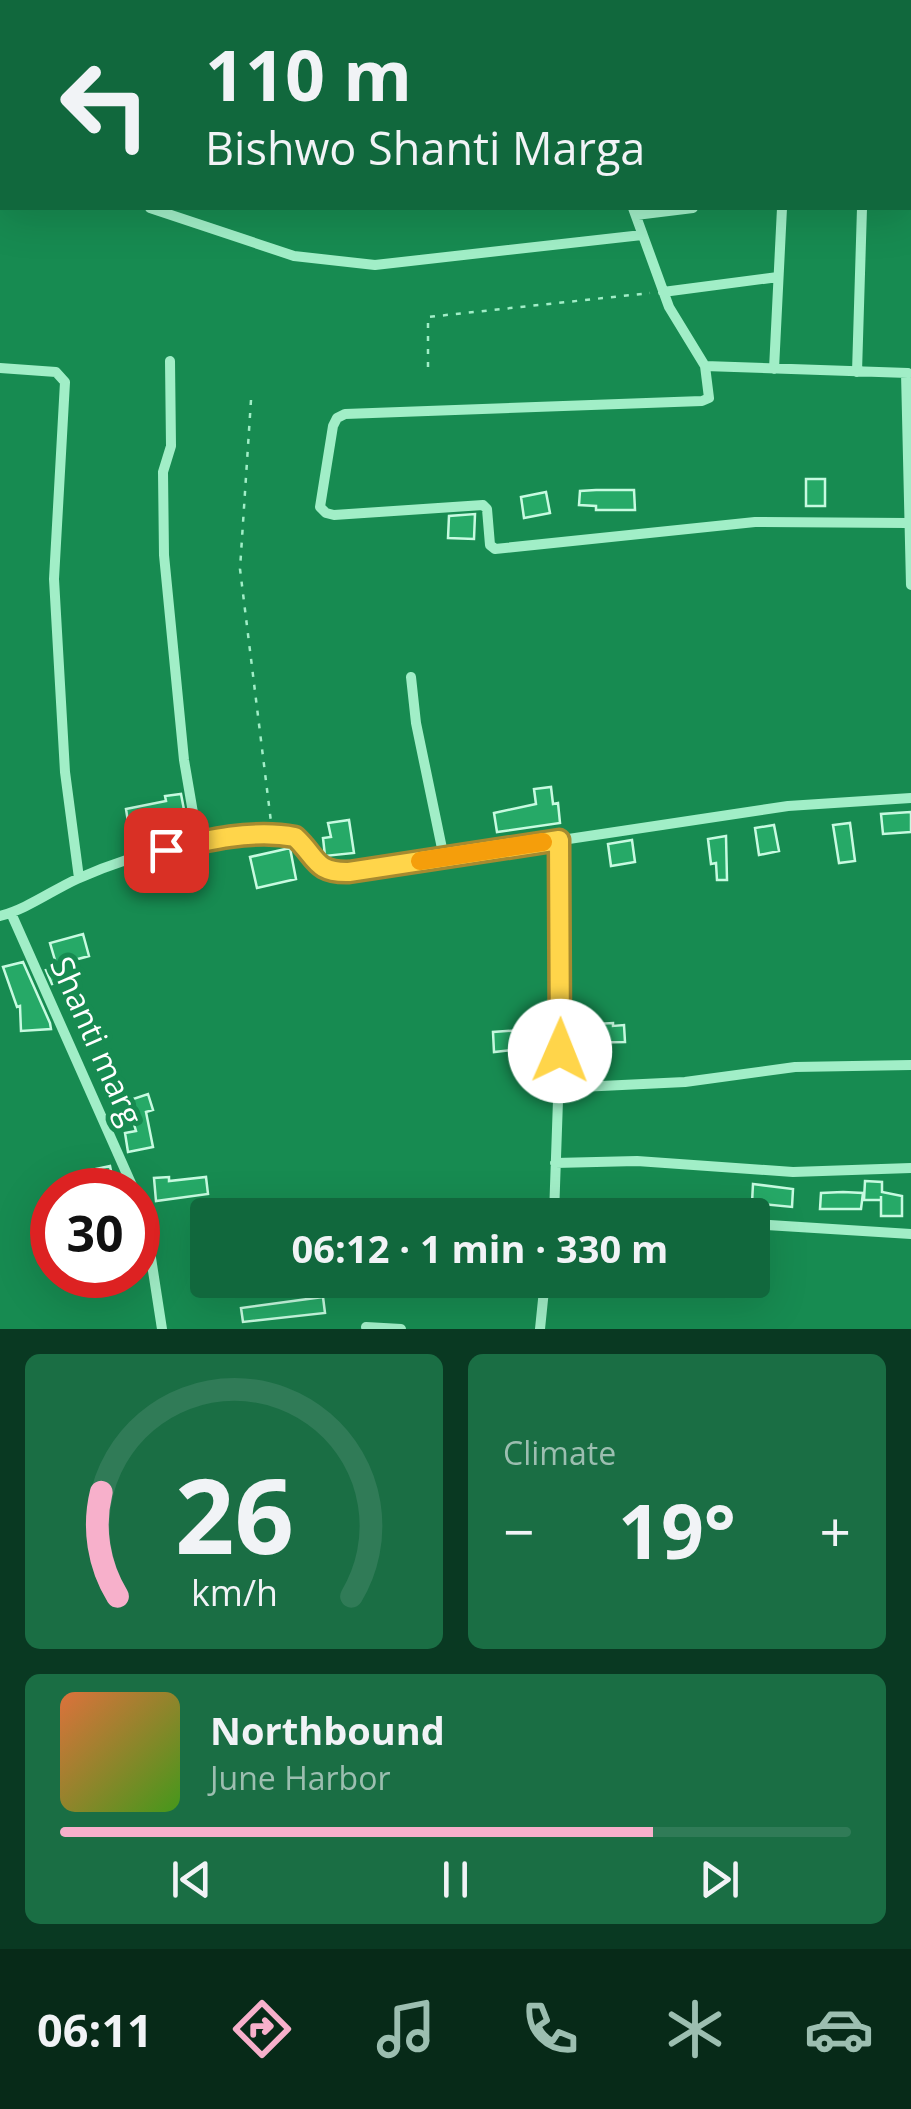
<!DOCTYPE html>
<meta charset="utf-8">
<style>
:root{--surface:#11683d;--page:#1a6e44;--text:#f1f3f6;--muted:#9cbeb0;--line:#307b57;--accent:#f7b0cb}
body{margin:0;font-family:"Open Sans",sans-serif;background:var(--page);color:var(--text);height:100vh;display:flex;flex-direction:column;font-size:38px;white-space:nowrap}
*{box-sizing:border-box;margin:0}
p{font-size:32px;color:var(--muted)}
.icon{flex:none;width:55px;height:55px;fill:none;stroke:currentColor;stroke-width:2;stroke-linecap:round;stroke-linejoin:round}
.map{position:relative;height:1329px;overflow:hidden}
.drawer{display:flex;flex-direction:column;gap:25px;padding:25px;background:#093922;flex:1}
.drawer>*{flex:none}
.banner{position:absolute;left:0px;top:0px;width:912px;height:210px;box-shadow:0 10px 40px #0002;background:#11683d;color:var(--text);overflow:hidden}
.speed{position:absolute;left:30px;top:1168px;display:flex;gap:20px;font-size:50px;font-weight:700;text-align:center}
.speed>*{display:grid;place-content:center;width:130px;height:130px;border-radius:50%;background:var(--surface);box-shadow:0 10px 40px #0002;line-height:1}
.speed .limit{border:15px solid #d22;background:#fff;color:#111}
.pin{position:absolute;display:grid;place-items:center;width:85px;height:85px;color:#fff;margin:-42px;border-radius:20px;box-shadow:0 5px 15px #0006}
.me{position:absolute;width:110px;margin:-55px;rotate:1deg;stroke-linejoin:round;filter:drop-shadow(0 0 8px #0008)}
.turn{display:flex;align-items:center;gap:35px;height:210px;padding:0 40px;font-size:45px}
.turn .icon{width:130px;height:130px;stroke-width:2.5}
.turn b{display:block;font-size:70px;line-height:85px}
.big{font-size:75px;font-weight:700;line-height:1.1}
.drawer .widget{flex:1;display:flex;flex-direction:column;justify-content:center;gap:15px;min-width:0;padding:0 35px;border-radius:15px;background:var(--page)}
.drawer .dial{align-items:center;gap:0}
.dial svg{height:260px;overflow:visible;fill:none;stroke:var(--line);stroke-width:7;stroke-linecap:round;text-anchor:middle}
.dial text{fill:var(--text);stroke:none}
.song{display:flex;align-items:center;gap:30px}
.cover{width:120px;height:120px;border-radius:15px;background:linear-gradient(135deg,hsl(20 70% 55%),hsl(100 70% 35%))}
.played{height:10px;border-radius:5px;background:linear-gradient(90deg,var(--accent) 75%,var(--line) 75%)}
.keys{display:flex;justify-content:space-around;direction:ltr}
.heat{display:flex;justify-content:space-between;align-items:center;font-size:55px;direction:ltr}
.drawer .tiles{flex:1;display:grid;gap:25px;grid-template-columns:1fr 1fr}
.widget:last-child{grid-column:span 2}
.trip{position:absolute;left:190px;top:1198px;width:580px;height:100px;border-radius:10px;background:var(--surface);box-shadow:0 10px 40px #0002;font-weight:700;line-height:100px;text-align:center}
.dock{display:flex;height:160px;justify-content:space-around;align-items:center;background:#072a18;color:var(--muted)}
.dock .icon{width:70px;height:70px}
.dock .current{color:var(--accent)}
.dock b{font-size:45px;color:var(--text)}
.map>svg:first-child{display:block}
.building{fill:#26a967;stroke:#c7fae0;stroke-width:2.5}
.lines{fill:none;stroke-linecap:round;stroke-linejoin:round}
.path{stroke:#a1eec7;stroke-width:2.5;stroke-dasharray:5 8;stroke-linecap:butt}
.street{stroke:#a1eec7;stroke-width:10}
.route-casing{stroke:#a68a30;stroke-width:25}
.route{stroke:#ffd54a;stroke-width:18}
.slow{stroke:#f59e0b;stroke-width:18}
.labels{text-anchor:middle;stroke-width:10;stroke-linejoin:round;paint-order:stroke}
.street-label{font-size:32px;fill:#fff;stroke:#178b51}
</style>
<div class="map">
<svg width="911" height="1329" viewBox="0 0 911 1329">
<rect width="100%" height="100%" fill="#178b51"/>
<path class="building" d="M806 479H825V506H806Z
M596 490H634L635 510H596V506L579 505 580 491Z
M546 492 550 513 524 518 521 497Z
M475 514 474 539 448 538 449 516Z
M551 787 553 804 558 803 560 823 497 832 494 813 536 804 534 789Z
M181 794 185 815 156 820 157 829 130 835 126 809 166 801 165 796Z
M911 812V832L883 834 881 814Z
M349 820 354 853 325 856 323 838 331 837 328 823Z
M850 823 855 861 839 863 833 825Z
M774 825 779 851 759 855 755 828Z
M726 836 727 880H717L716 863 711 864 708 839Z
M632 840 635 862 611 866 608 844Z
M290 848 296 879 257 888 250 857Z
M83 934 89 956 67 962 71 979 52 984 46 970 57 967 50 943Z
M23 962 50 1023 51 1029 21 1031 20 1006 17 1007 3 967Z
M613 1023V1026L624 1025 625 1042 576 1043V1025Z
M521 1030 523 1049 494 1052 493 1032Z
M148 1094 153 1110 146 1112 153 1147 128 1152 125 1133 136 1131 127 1101Z
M110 1166 114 1186 86 1190 82 1172Z
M169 1177V1181L206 1177 208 1194 156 1201 154 1178Z
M865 1181 882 1182V1192L902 1196V1216H881V1196V1200H864Z
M753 1184 793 1189 792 1207 752 1203Z
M843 1192 863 1193 861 1209H820L821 1193Z
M323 1297 325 1313 243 1322 241 1308Z"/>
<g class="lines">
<path class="path" d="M428 367V317L650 293
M251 400 240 569 271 822
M385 1212 509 1215"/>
<path class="street" d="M341 0V2
M570 0V2
M899 0V2
M910 99H911
M910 180H911
M0 188 2 193
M150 208 294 256 375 265 642 235
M633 208 669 307 705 366 709 398 702 401 345 414 337 418 333 426 320 507 326 513 334 515 483 505 487 509 490 545 495 549 755 522 907 523
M636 215 693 208
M663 292 778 277
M170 361 171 446 163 472 164 555 184 760 198 842
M705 366 908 373
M0 368 56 372 65 382 54 579 65 772 79 878
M774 369 782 208
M857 372 862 208
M906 373 911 585
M411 677 416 723 444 858
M11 913 134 1190
M0 916C27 909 51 891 77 879 135 853 232 826 295 837 317 857 314 873 349 872L788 806 911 798
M559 1088 685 1082 795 1067 911 1065
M555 1163 637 1161 793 1172 911 1168
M138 1199 149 1245 162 1329
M554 1215 561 1014 559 840
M752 1224 911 1234
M366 1327 401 1329
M540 1329 545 1280"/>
</g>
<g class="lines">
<g class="route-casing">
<path id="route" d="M166 850C207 840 253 829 295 837 317 857 314 873 349 872L559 840 560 1051"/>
</g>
<use href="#route" class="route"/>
<path class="slow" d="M420 861 543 842"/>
</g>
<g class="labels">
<g class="street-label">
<text transform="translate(96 1041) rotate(66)" y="11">Shanti marg</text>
</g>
</g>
</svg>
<div class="speed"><div class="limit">30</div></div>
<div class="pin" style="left:166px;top:850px;background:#d93025"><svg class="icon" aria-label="arrive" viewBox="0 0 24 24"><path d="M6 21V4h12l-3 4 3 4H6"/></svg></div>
<svg class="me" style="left:560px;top:1051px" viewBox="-20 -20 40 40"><circle r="19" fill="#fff"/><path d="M0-13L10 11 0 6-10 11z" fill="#ffd54a"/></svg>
<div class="trip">06:12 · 1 min · 330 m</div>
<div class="banner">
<div class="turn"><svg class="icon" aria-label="left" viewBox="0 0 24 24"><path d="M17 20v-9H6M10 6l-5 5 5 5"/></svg><div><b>110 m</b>Bishwo Shanti Marga</div></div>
</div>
</div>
<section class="drawer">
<div class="tiles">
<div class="widget dial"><svg viewBox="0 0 100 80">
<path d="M14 69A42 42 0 1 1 86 69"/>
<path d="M14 69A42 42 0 0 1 9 37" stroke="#f7b0cb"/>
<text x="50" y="56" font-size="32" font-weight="700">26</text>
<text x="50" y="72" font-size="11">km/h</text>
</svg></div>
<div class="widget"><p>Climate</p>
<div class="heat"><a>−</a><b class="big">19°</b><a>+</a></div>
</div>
<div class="widget">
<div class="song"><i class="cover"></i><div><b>Northbound</b><p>June Harbor</p></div></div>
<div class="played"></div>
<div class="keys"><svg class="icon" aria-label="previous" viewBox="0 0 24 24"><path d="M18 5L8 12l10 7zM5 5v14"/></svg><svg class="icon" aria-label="pause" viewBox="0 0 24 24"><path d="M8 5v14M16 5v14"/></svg><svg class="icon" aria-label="next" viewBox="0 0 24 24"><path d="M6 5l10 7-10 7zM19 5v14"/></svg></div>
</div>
</div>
</section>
<nav class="dock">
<b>06:11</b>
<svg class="icon current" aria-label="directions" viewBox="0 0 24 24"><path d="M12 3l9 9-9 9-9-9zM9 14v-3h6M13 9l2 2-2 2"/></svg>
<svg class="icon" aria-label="music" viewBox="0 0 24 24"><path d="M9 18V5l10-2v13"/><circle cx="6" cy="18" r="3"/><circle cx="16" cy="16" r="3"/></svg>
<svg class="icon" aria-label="phone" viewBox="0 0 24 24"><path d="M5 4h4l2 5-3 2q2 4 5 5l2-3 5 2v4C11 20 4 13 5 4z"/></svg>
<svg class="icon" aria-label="climate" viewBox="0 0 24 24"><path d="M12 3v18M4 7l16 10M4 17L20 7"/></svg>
<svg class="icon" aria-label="car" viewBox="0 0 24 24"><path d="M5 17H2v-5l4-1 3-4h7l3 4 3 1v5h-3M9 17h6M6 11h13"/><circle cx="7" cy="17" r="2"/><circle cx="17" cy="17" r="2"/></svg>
</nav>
